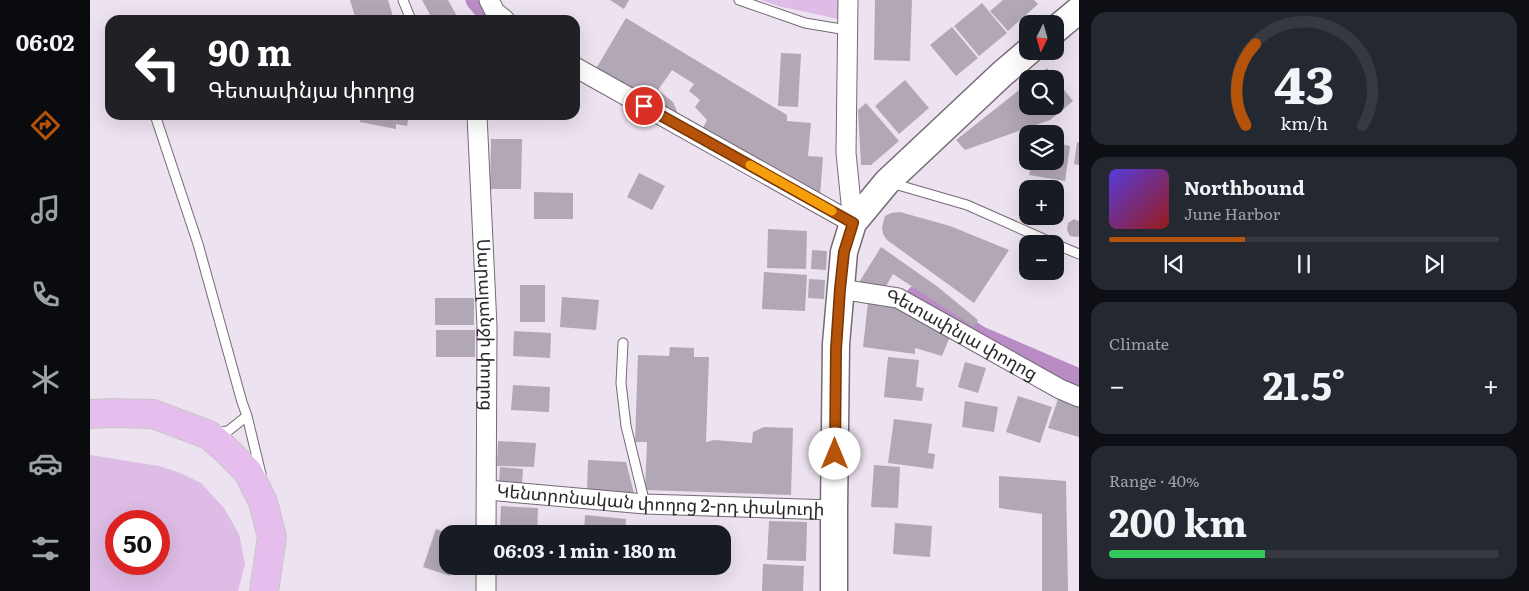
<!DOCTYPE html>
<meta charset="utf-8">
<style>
:root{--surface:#171b24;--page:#242831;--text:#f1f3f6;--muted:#9ea1a6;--line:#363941;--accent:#b45309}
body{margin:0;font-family:Literata,"Noto Sans Armenian",serif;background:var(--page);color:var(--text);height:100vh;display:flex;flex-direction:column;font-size:19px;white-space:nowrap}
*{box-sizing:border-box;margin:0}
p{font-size:16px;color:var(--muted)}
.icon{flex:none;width:28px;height:28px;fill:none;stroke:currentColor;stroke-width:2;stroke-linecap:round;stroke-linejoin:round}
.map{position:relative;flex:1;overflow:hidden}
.drawer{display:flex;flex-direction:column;gap:12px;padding:12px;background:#0d0f14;width:450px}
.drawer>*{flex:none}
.banner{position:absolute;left:15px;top:15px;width:475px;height:105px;border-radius:15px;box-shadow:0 5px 20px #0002;background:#202124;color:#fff;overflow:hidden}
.needle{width:32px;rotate:185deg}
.buttons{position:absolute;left:929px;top:15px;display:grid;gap:10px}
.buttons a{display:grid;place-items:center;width:45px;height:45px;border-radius:10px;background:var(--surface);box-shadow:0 5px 20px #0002;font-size:25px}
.speed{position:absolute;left:15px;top:510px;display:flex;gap:10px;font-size:25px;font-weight:700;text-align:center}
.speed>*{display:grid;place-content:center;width:65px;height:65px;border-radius:50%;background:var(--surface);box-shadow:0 5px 20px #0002;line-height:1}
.speed .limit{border:8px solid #d22;background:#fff;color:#111}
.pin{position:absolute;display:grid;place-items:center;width:42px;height:42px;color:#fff;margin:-21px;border:2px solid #fff;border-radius:50%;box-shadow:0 1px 5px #0007}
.me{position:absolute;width:55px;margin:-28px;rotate:0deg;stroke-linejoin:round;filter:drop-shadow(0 0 4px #0008)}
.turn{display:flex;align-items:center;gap:18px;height:105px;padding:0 20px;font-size:22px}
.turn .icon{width:65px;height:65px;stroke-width:2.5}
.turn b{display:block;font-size:35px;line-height:42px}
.big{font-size:38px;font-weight:700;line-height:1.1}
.drawer .card{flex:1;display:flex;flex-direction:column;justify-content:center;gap:8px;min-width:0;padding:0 18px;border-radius:15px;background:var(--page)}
.drawer .dial{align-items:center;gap:0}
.dial svg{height:130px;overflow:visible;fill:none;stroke:var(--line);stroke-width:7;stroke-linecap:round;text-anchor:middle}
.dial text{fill:var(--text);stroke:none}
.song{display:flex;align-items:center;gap:15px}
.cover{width:60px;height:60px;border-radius:8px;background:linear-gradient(135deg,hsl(250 70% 55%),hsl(0 70% 35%))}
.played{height:5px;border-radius:2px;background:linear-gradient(90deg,var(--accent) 35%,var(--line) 35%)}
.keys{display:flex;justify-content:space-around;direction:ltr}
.heat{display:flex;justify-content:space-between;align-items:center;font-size:28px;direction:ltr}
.charge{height:8px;border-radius:4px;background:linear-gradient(90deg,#34c759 40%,var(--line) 0)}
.trip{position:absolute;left:349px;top:525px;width:292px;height:50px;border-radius:15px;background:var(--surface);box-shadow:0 5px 20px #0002;font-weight:700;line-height:50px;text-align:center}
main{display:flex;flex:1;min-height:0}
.tabs{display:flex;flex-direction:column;width:90px;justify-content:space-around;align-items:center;background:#090b0e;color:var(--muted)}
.tabs .icon{width:35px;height:35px}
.tabs .current{color:var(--accent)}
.tabs b{font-size:22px;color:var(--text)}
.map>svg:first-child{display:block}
.green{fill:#ddbce5;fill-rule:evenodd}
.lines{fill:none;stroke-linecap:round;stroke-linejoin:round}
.canal{stroke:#ba8cc5;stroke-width:19}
.building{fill:#b2a7b4}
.service-casing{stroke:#746a76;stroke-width:11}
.minor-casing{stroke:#746a76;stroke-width:21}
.secondary-casing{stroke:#746a76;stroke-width:29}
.trunk-casing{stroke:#c8c7c8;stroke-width:30}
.service{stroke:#fff;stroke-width:9}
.minor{stroke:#fff;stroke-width:19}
.secondary{stroke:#fff;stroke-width:26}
.trunk{stroke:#e6beee;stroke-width:28}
.route-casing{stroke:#753606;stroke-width:12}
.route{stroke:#b45309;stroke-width:9}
.slow{stroke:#f59e0b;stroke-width:9}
.labels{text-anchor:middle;stroke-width:5;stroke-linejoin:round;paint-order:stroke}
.street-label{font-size:18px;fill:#2b272c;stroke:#ede2ef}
</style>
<main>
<nav class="tabs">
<b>06:02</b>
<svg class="icon current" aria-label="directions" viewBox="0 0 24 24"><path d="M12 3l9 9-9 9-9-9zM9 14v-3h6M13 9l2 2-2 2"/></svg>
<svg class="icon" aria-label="music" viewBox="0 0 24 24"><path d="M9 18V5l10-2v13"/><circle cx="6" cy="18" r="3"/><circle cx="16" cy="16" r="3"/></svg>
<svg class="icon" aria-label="phone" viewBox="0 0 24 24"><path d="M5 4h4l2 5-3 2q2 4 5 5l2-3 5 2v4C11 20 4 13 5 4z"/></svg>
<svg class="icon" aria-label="climate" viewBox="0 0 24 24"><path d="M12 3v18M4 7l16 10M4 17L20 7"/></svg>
<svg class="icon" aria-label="car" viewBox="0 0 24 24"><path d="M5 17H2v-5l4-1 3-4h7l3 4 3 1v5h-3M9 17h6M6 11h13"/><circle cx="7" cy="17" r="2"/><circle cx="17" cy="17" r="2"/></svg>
<svg class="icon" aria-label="filters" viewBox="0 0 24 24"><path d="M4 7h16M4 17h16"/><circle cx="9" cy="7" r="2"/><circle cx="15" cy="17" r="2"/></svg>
</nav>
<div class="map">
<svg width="989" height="591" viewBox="0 0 989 591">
<rect width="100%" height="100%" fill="#ede2ef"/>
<path class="green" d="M671 0H749L748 19 688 6Z
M0 455 69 466 90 473 111 483 134 508 149 534 155 564 148 591H0ZM26 521H69V564H26Z"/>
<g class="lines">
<path class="canal" d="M385 0 402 20
M826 295 891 336 989 378"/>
</g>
<path class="building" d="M260 0H298L304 20H266Z
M332 0H358L369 20H343Z
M520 0H539L534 9Z
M785 0H822L820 61 784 60Z
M913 0H944L948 4 918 31 900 11Z
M892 3 917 33 889 56 864 26Z
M536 18 697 115V121L721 123 718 156 733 157 730 196 629 144 613 128 617 120 605 107 610 100 599 91 604 84 582 70 568 90 583 102 589 116 504 72Z
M862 27 888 58 866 76 840 45Z
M691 53 711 54 708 107 688 106Z
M957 68 983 101 960 120 875 150 866 140 938 83V106H965V79H943Z
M815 80 839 108 809 134 785 106Z
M776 103 809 141 781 165H771L768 110Z
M271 115H319L317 126 306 124V129L270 122Z
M401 139H432L431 189H400Z
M987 142 989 143V165L984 164Z
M965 143 980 146 975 181 939 175 942 161H965Z
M549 173 575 186 562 210 537 197Z
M444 192 483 193V219H444Z
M810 212 860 226 919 250 884 303 797 240 793 234 792 228 793 223 795 216 801 213Z
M984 219 989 221V236L987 237 980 236 977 230 978 223Z
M678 229 717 231 716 269 677 268Z
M791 247 848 287 888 320 884 327 803 274 795 288 768 284Z
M722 250 737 251 736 270 721 269Z
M674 272 717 275 715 311 672 309Z
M719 279 735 280 734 299 718 298Z
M430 285H455V322H430Z
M472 297 509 300 506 330 470 327Z
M345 298H384V325H345Z
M778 302 818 309 861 334 852 356 825 348V354L773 347Z
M346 330H385V357H346Z
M424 331 461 333 460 358 423 356Z
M580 347 604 348V357H619L616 442 624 440 662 443 663 432 674 427 703 428 701 495 555 490 557 442H545L548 355 579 356Z
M798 357 829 360 826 387 834 388 832 401 794 397Z
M875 362 896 368 888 393 868 387Z
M423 385 460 387 459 412 421 410Z
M928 396 962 407 950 443 916 432Z
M968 399 989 406V437L958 428Z
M875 401 908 407 904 432 872 427Z
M804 419 842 424 838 453 845 454 843 469 798 463Z
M408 441 446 443 444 467 407 466Z
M498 460 536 462 544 493 497 491Z
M784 465 810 467 808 508 781 507Z
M410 467 433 469 432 485 409 484Z
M909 476 976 481 978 591H952V514L909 508Z
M411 506 448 508 447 533 410 531Z
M495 515 536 519 535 534H494Z
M679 521 717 522 716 561 677 560Z
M805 523 842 526 840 557 803 554Z
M346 529 358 533V566H363L360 576 333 567Z
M578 530 605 531V534H578Z
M673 564 714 566 713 591H672Z"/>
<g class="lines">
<g class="service-casing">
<path id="service" d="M313 0 321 20
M649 0 715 23 757 30
M65 115 108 244 152 402 157 416 171 474
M801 183 877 205 965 244
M965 244 989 254
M533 343 531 383 536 426 555 504
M125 433 138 431 157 416"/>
</g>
<g class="minor-casing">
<g id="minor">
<path d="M399 0 405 12 415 20"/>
<path d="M758 0 756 153 763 223"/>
<path d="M485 67 763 223"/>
<path id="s1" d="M387 115 397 326 396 534"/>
<path id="s2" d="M750 289 808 298 970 389 989 397"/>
<path id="s3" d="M397 490 555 504 744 510"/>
<path d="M396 591V566"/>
</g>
</g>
<g class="secondary-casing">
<path id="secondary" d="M965 30 989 10
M744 591V510L746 344 754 252 763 223 797 182 912 74 939 51"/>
</g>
<g class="trunk-casing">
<path id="trunk" d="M0 414 23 413 63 414 119 435 134 448 158 472 173 502 182 537 174 591"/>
</g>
<use href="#service" class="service"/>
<use href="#minor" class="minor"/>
<use href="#secondary" class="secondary"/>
<use href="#trunk" class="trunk"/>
</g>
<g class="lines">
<g class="route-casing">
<path id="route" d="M554 106 763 223 754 252 750 289 746 349 745 454"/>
</g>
<use href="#route" class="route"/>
<path class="slow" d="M660 165 742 211"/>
</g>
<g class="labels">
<g class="street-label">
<text dy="6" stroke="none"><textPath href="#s1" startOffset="210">Սարալանջի փողոց</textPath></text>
<text dy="6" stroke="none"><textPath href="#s2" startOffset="132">Գետափնյա փողոց</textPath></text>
<text dy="6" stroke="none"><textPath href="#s3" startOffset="174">Կենտրոնական փողոց 2-րդ փակուղի</textPath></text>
</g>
</g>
</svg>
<div class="buttons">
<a><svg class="needle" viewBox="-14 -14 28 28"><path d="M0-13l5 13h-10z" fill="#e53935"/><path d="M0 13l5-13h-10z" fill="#9ea1a6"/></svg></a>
<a><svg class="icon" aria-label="search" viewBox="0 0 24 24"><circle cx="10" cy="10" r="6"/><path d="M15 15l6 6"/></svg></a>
<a><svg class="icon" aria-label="layers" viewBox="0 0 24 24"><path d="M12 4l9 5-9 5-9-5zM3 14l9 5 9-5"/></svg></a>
<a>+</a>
<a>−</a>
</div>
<div class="speed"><div class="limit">50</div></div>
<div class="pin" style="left:554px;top:106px;background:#d93025"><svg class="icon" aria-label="arrive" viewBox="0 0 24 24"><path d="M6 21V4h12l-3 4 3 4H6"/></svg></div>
<svg class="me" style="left:745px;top:454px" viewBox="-20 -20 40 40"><circle r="19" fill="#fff"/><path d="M0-13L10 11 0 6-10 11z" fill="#b45309"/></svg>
<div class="trip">06:03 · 1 min · 180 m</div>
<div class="banner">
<div class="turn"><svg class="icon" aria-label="left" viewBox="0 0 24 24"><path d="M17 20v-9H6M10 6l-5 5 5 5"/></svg><div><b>90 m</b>Գետափնյա փողոց</div></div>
</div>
</div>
<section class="drawer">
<div class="card dial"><svg viewBox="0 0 100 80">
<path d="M14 69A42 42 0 1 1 86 69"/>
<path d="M14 69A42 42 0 0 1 20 19" stroke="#b45309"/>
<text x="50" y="56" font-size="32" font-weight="700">43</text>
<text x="50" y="72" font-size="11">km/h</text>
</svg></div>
<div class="card">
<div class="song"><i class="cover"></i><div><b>Northbound</b><p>June Harbor</p></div></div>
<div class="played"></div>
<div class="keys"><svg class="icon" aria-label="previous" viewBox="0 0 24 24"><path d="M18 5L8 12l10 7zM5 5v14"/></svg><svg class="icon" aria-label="pause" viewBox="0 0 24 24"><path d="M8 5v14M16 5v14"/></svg><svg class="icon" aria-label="next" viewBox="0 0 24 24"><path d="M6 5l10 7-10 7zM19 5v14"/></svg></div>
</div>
<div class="card"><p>Climate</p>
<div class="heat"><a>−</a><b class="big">21.5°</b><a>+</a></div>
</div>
<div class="card"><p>Range · 40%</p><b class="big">200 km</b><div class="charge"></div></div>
</section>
</main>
